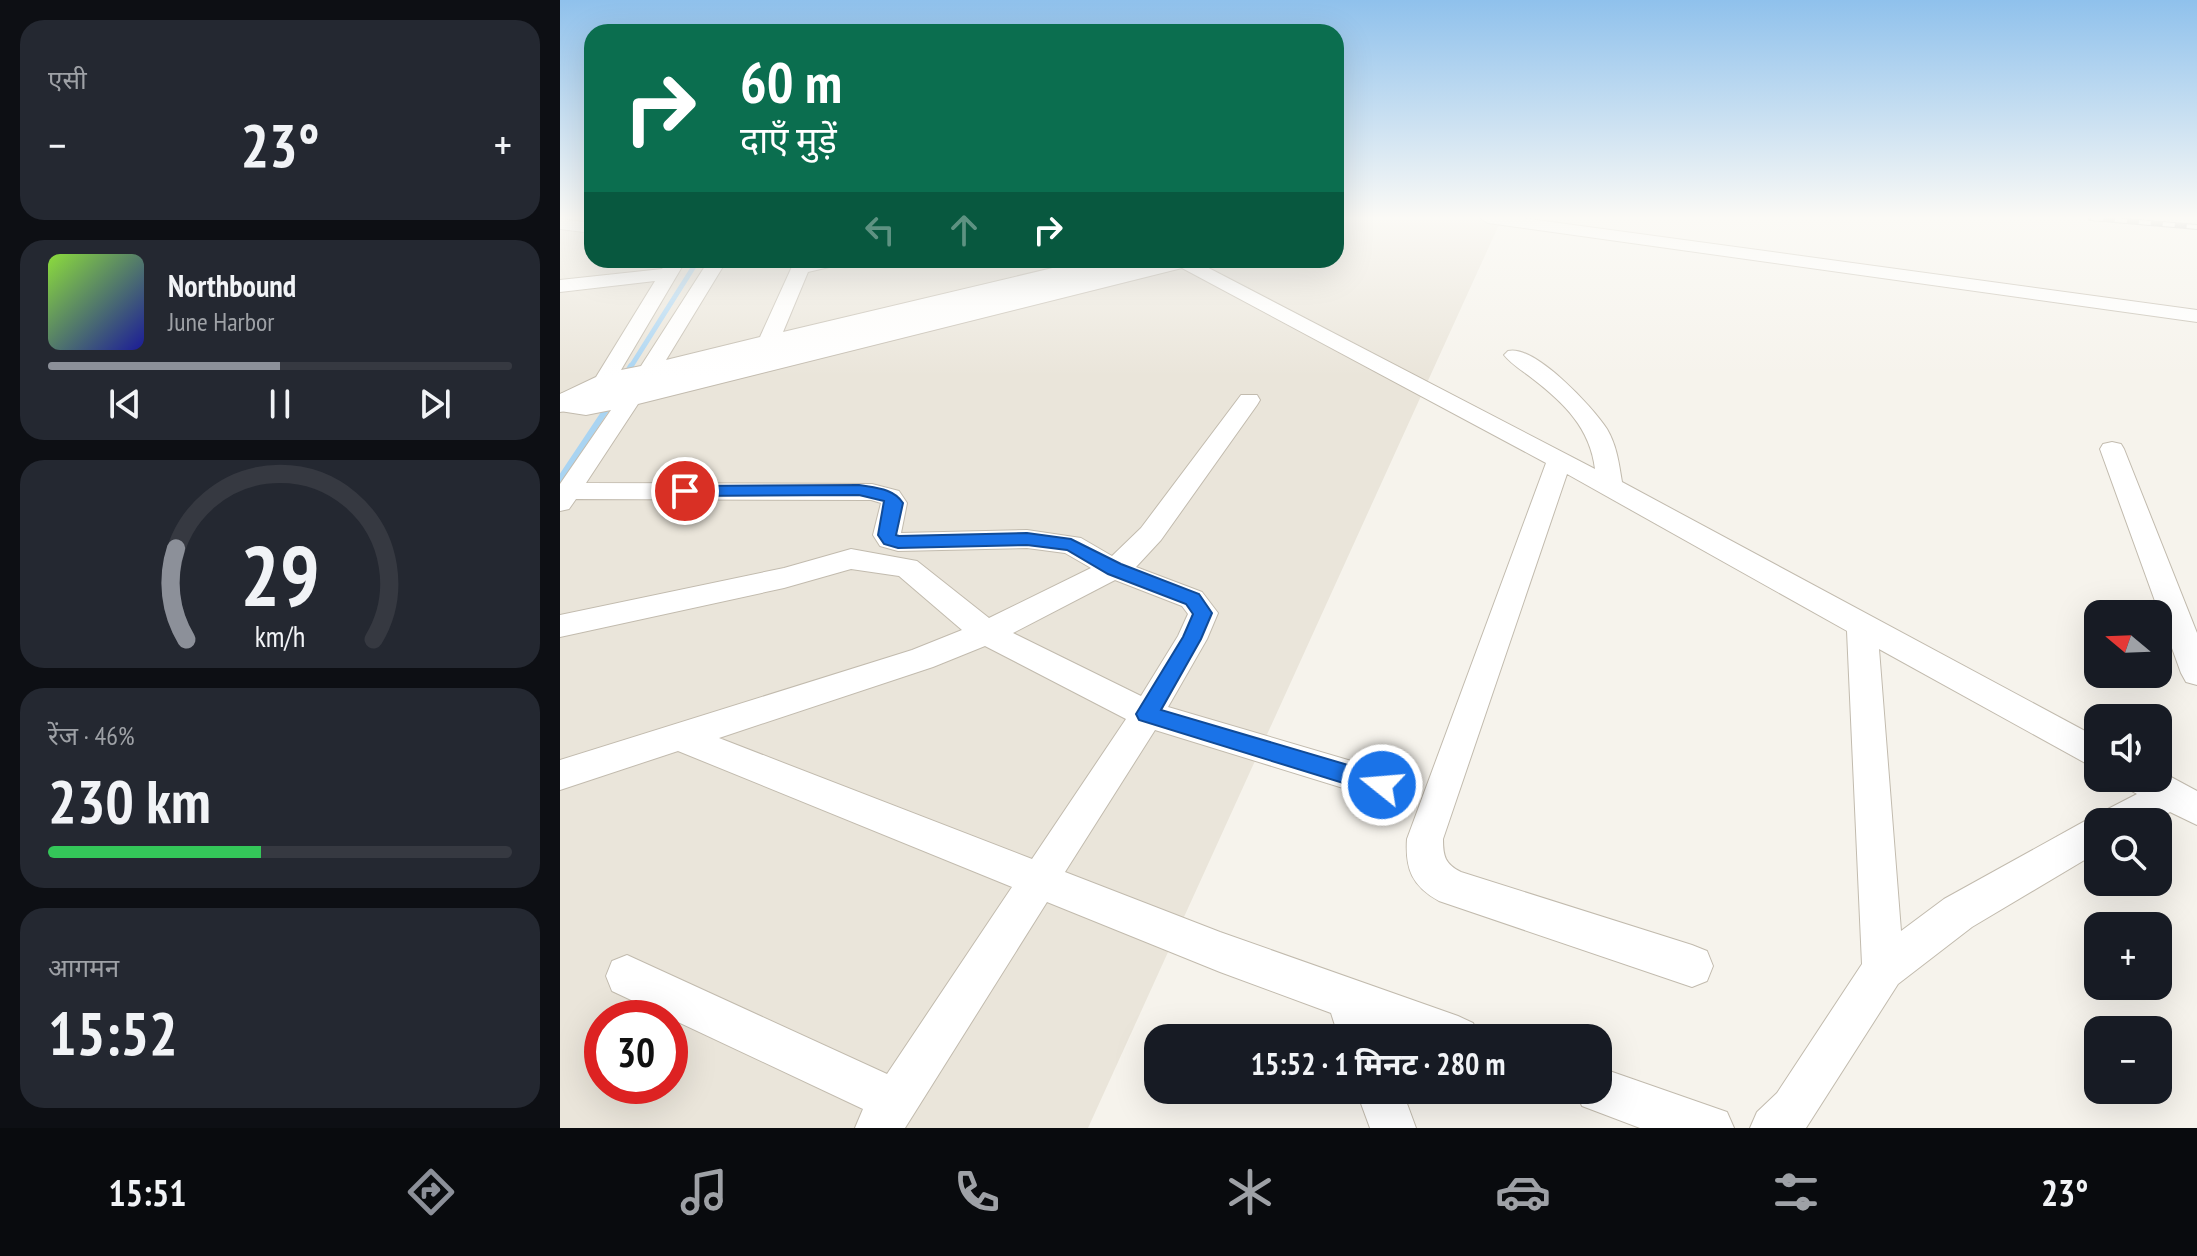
<!DOCTYPE html>
<html lang="hi">
<meta charset="utf-8">
<style>
:root{--surface:#171b24;--page:#242831;--text:#f1f3f6;--muted:#9ea1a6;--line:#363941;--accent:#8c9099}
body{margin:0;font-family:"PT Sans Narrow","Noto Sans Devanagari",sans-serif;background:var(--page);color:var(--text);height:100vh;display:flex;flex-direction:column;font-size:30px;white-space:nowrap}
*{box-sizing:border-box;margin:0}
p{font-size:26px;color:var(--muted)}
.icon{flex:none;width:44px;height:44px;fill:none;stroke:currentColor;stroke-width:2;stroke-linecap:round;stroke-linejoin:round}
.map{position:relative;flex:1;overflow:hidden}
.details{display:flex;flex-direction:column;gap:20px;padding:20px;background:#0d0f14;width:560px}
.details>*{flex:none}
.hud{position:absolute;left:24px;top:24px;width:760px;height:244px;border-radius:24px;box-shadow:0 8px 32px #0002;background:#0b6e4f;color:#fff;overflow:hidden}
.needle{width:52px;rotate:289deg}
.controls{position:absolute;left:1524px;top:600px;display:grid;gap:16px}
.controls a{display:grid;place-items:center;width:88px;height:88px;border-radius:16px;background:var(--surface);box-shadow:0 8px 32px #0002;font-size:40px}
.speed{position:absolute;left:24px;top:1000px;display:flex;gap:16px;font-size:40px;font-weight:700;text-align:center}
.speed>*{display:grid;place-content:center;width:104px;height:104px;border-radius:50%;background:var(--surface);box-shadow:0 8px 32px #0002;line-height:1}
.speed .limit{border:12px solid #d22;background:#fff;color:#111}
.pin{position:absolute;display:grid;place-items:center;width:68px;height:68px;color:#fff;margin:-34px;border:4px solid #fff;border-radius:50%;box-shadow:0 2px 8px #0007}
.me{position:absolute;width:88px;margin:-44px;rotate:287deg;stroke-linejoin:round;filter:drop-shadow(0 0 6px #0008)}
.turn{display:flex;align-items:center;gap:28px;height:168px;padding:0 24px;font-size:36px}
.turn .icon{width:104px;height:104px;stroke-width:2.5}
.turn b{display:block;font-size:56px;line-height:68px}
.lanes{display:flex;align-items:center;height:76px;padding:0 24px;background:#0003;justify-content:center;gap:40px;direction:ltr}
.lanes .off{opacity:.35}
.big{font-size:60px;font-weight:700;line-height:1.1}
.details .card{flex:1;display:flex;flex-direction:column;justify-content:center;gap:12px;min-width:0;padding:0 28px;border-radius:24px;background:var(--page)}
.details .dial{align-items:center;gap:0}
.dial svg{height:208px;overflow:visible;fill:none;stroke:var(--line);stroke-width:7;stroke-linecap:round;text-anchor:middle}
.dial text{fill:var(--text);stroke:none}
.song{display:flex;align-items:center;gap:24px}
.cover{width:96px;height:96px;border-radius:12px;background:linear-gradient(135deg,hsl(90 70% 55%),hsl(240 70% 35%))}
.played{height:8px;border-radius:4px;background:linear-gradient(90deg,var(--accent) 50%,var(--line) 50%)}
.keys{display:flex;justify-content:space-around;direction:ltr}
.heat{display:flex;justify-content:space-between;align-items:center;font-size:44px;direction:ltr}
.charge{height:12px;border-radius:6px;background:linear-gradient(90deg,#34c759 46%,var(--line) 0)}
.trip{position:absolute;left:584px;top:1024px;width:468px;height:80px;border-radius:24px;background:var(--surface);box-shadow:0 8px 32px #0002;font-weight:700;line-height:80px;text-align:center}
.tab-bar{display:flex;height:128px;justify-content:space-around;align-items:center;background:#090b0e;color:var(--muted)}
.tab-bar .icon{width:56px;height:56px}
.tab-bar .selected{color:var(--accent)}
.tab-bar b{font-size:36px;color:var(--text)}
main{display:flex;flex:1;min-height:0}
.map>svg:first-child{display:block}
.residential{fill:#eae5da;fill-rule:evenodd}
.lines{fill:none;stroke-linecap:round;stroke-linejoin:round}
.stream-far1{stroke:#a9d4f2;stroke-width:5}
.stream{stroke:#a9d4f2;stroke-width:6}
.minor-casing{stroke:#c2bbae;stroke-width:2}
.tertiary-casing{stroke:#c2bbae;stroke-width:2}
.minor{fill:#fff;fill-rule:evenodd}
.tertiary{fill:#fff;fill-rule:evenodd}
.rail-casing{stroke:#9a9a9a;stroke-width:6}
.rail{stroke:#fff;stroke-width:4;stroke-dasharray:12;stroke-linecap:butt}
.route{fill:#1a73e8;stroke:#114b97;stroke-width:2}
</style>
<main>
<section class="details">
<div class="card"><p>एसी</p>
<div class="heat"><a>−</a><b class="big">23°</b><a>+</a></div>
</div>
<div class="card">
<div class="song"><i class="cover"></i><div><b>Northbound</b><p>June Harbor</p></div></div>
<div class="played"></div>
<div class="keys"><svg class="icon" aria-label="previous" viewBox="0 0 24 24"><path d="M18 5L8 12l10 7zM5 5v14"/></svg><svg class="icon" aria-label="pause" viewBox="0 0 24 24"><path d="M8 5v14M16 5v14"/></svg><svg class="icon" aria-label="next" viewBox="0 0 24 24"><path d="M6 5l10 7-10 7zM19 5v14"/></svg></div>
</div>
<div class="card dial"><svg viewBox="0 0 100 80">
<path d="M14 69A42 42 0 1 1 86 69"/>
<path d="M14 69A42 42 0 0 1 10 34" stroke="#8c9099"/>
<text x="50" y="56" font-size="32" font-weight="700">29</text>
<text x="50" y="72" font-size="11">km/h</text>
</svg></div>
<div class="card"><p>रेंज · 46%</p><b class="big">230 km</b><div class="charge"></div></div>
<div class="card"><p>आगमन</p><b class="big">15:52</b></div>
</section>
<div class="map">
<svg width="1637" height="1128" viewBox="0 0 1637 1128">
<rect width="100%" height="100%" fill="#f6f3ec"/>
<path class="residential" d="M0 218H32V260H776V218H942L528 1128H0ZM42 1018H110V1086H42Z"/>
<g class="lines">
<path class="stream-far1" d="M70 368 138 260"/>
<path class="stream" d="M67 373 71 366
M0 479 50 404"/>
<g class="minor-casing">
<path id="minor" d="M920 218H963L1637 310V322L928 223Z
M0 219 32 223V233L0 229Z
M108 260H126L61 370 81 366 149 260H167L106 360 200 337 235 260H285L282 264 248 272 223 332 526 260H558L549 265 52 386 22 400 70 392 610 260H641L639 263 1035 469C1030 428 1004 403 973 379 963 371 952 365 944 355L948 351C974 344 1033 407 1047 429 1057 446 1059 464 1062 482L1538 738V770L1319 649 1341 931 1384 899 1525 821 1538 816 1543 818 1546 810 1577 794 1568 789 1563 778H1598V770L1637 791V825L1610 812 1592 822H1538V852L1412 927 1338 984 1246 1128H1190L1197 1112 1217 1093 1302 964 1287 631 1007 474 883 839C883 856 885 864 901 872L1132 945 1147 951 1153 966 1147 981 1132 987 879 901C852 886 845 869 847 839L986 463 622 268 78 404 26 483 312 484 339 491 347 503 341 533 467 530 521 538 552 556 581 528 681 395H697L700 400 697 405 601 540 576 567 642 592 658 613 647 639 608 707 822 770 834 774 840 785 834 796 822 800 595 730 505 872 660 932 898 1016 913 1023 920 1038H839L820 1031 823 1038H779L771 1013 660 972 487 902 345 1128H295L303 1109 52 991 46 976 52 961 67 955 327 1074 452 887 118 751 0 790V760L352 650 402 630 339 576 291 569 224 588 0 637V615L224 568 291 549 357 561 429 618 531 568 505 553 467 548 338 551 320 546 313 535 321 503 311 500 16 499 9 509 0 511V484L51 410 26 415 0 411V394L36 377 95 281 0 292V280L102 269ZM555 580 622 606 628 614 618 636 581 696 453 633ZM425 646 566 719 472 859 159 738 373 667Z
M1552 442 1561 444 1564 449 1637 633V685L1626 682 1621 673 1540 449 1543 444Z
M1038 1067 1167 1112 1174 1128H1080L1022 1106 1015 1090H1038Z
M796 1090H842L856 1128H810Z"/>
</g>
<g class="tertiary-casing">
<path id="tertiary" d="M568 260H610L606 265 0 412V394Z"/>
</g>
<use href="#minor" class="minor"/>
<use href="#tertiary" class="tertiary"/>
<g class="rail-casing">
<path id="rail" d="M1531 218 1637 227"/>
</g>
<use href="#rail" class="rail"/>
</g>
<linearGradient id="sky" x2="0" y2="1"><stop stop-color="#8fc1ec"/><stop offset="0.58" stop-color="#fbfaf6"/><stop offset="1" stop-color="#fbfaf6" stop-opacity="0"/></linearGradient>
<rect width="1637" height="376" fill="url(#sky)"/>
<path class="route" d="M299 485C315 488 333 488 343 503L336 535 339 536 467 533 511 539 561 564 639 594 652 613 641 639 601 710 822 775 830 778 833 785 830 792 822 795 579 720 576 714 623 637 633 614 626 604 548 574 507 550 467 545 338 548 324 544 318 535 324 501 299 495 125 496 116 491 125 486Z"/>
</svg>
<div class="controls">
<a><svg class="needle" viewBox="-14 -14 28 28"><path d="M0-13l5 13h-10z" fill="#e53935"/><path d="M0 13l5-13h-10z" fill="#9ea1a6"/></svg></a>
<a><svg class="icon" aria-label="sound" viewBox="0 0 24 24"><path d="M4 9h4l5-4v14l-5-4H4zM17 9q2 3 0 6"/></svg></a>
<a><svg class="icon" aria-label="search" viewBox="0 0 24 24"><circle cx="10" cy="10" r="6"/><path d="M15 15l6 6"/></svg></a>
<a>+</a>
<a>−</a>
</div>
<div class="speed"><div class="limit">30</div></div>
<div class="pin" style="left:125px;top:491px;background:#d93025"><svg class="icon" aria-label="arrive" viewBox="0 0 24 24"><path d="M6 21V4h12l-3 4 3 4H6"/></svg></div>
<svg class="me" style="left:822px;top:785px" viewBox="-20 -20 40 40"><circle r="17" fill="#1a73e8" stroke="#fff" stroke-width="3"/><path d="M0-11L8 9 0 5-8 9z" fill="#fff"/></svg>
<div class="trip">15:52 · 1 मिनट · 280 m</div>
<div class="hud">
<div class="turn"><svg class="icon" aria-label="right" viewBox="0 0 24 24"><path d="M7 20v-9h11M14 6l5 5-5 5"/></svg><div><b>60 m</b>दाएँ मुड़ें</div></div>
<div class="lanes"><svg class="icon off" aria-label="left" viewBox="0 0 24 24"><path d="M17 20v-9H6M10 6l-5 5 5 5"/></svg><svg class="icon off" aria-label="ahead" viewBox="0 0 24 24"><path d="M12 20V5M6 11l6-6 6 6"/></svg><svg class="icon" aria-label="right" viewBox="0 0 24 24"><path d="M7 20v-9h11M14 6l5 5-5 5"/></svg></div>
</div>
</div>
</main>
<nav class="tab-bar">
<b>15:51</b>
<svg class="icon selected" aria-label="directions" viewBox="0 0 24 24"><path d="M12 3l9 9-9 9-9-9zM9 14v-3h6M13 9l2 2-2 2"/></svg>
<svg class="icon" aria-label="music" viewBox="0 0 24 24"><path d="M9 18V5l10-2v13"/><circle cx="6" cy="18" r="3"/><circle cx="16" cy="16" r="3"/></svg>
<svg class="icon" aria-label="phone" viewBox="0 0 24 24"><path d="M5 4h4l2 5-3 2q2 4 5 5l2-3 5 2v4C11 20 4 13 5 4z"/></svg>
<svg class="icon" aria-label="climate" viewBox="0 0 24 24"><path d="M12 3v18M4 7l16 10M4 17L20 7"/></svg>
<svg class="icon" aria-label="car" viewBox="0 0 24 24"><path d="M5 17H2v-5l4-1 3-4h7l3 4 3 1v5h-3M9 17h6M6 11h13"/><circle cx="7" cy="17" r="2"/><circle cx="17" cy="17" r="2"/></svg>
<svg class="icon" aria-label="filters" viewBox="0 0 24 24"><path d="M4 7h16M4 17h16"/><circle cx="9" cy="7" r="2"/><circle cx="15" cy="17" r="2"/></svg>
<b>23°</b>
</nav>
